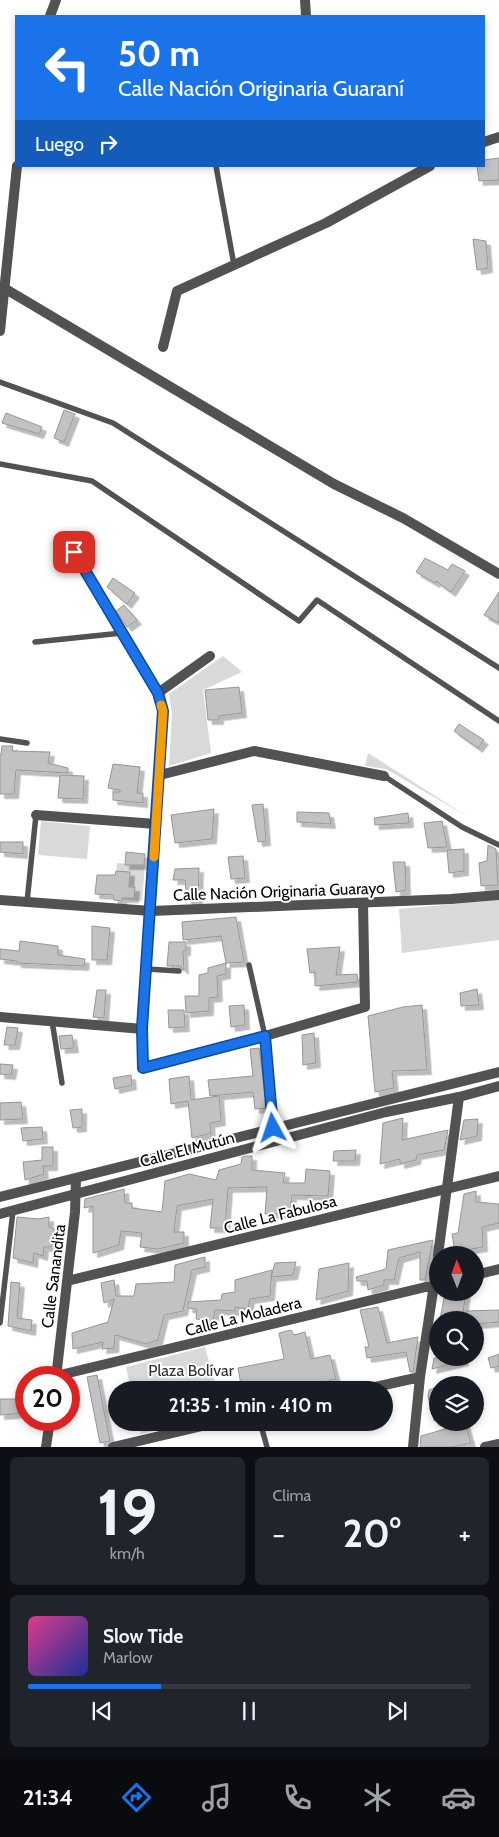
<!DOCTYPE html>
<html lang="es">
<meta charset="utf-8">
<style>
:root{--surface:#171b24;--page:#20242c;--text:#f1f3f6;--muted:#9ea1a6;--line:#363941;--accent:#1a73e8}
body{margin:0;font-family:Cabin,sans-serif;background:var(--page);color:var(--text);height:100vh;display:flex;flex-direction:column;font-size:19px;white-space:nowrap}
*{box-sizing:border-box;margin:0}
p{font-size:16px;color:var(--muted)}
.icon{flex:none;width:28px;height:28px;fill:none;stroke:currentColor;stroke-width:2;stroke-linecap:round;stroke-linejoin:round}
.map{position:relative;height:1447px;overflow:hidden}
.panel{display:flex;flex-direction:column;gap:10px;padding:10px;background:#0d0f14;flex:1}
.panel>*{flex:none}
.top-card{position:absolute;left:15px;top:15px;width:470px;height:152px;border-radius:0px;box-shadow:0 2px 8px #0003;background:#1a73e8;color:#fff;overflow:hidden}
.needle{width:32px;rotate:359deg}
.buttons{position:absolute;left:429px;top:1246px;display:grid;gap:10px}
.buttons a{display:grid;place-items:center;width:55px;height:55px;border-radius:50%;background:var(--surface);box-shadow:0 2px 8px #0003;font-size:25px}
.speed{position:absolute;left:15px;top:1366px;display:flex;gap:10px;font-size:25px;font-weight:700;text-align:center}
.speed>*{display:grid;place-content:center;width:65px;height:65px;border-radius:50%;background:var(--surface);box-shadow:0 2px 8px #0003;line-height:1}
.speed .limit{border:8px solid #d22;background:#fff;color:#111}
.pin{position:absolute;display:grid;place-items:center;width:42px;height:42px;color:#fff;margin:-21px;border-radius:10px;box-shadow:0 2px 8px #0006}
.me{position:absolute;width:55px;margin:-28px;rotate:355deg;stroke-linejoin:round;filter:drop-shadow(0 0 4px #0008)}
.turn{display:flex;align-items:center;gap:18px;height:105px;padding:0 20px;font-size:22px}
.turn .icon{width:65px;height:65px;stroke-width:2.5}
.turn b{display:block;font-size:35px;line-height:42px}
.then{display:flex;align-items:center;height:48px;padding:0 20px;background:#0003;gap:10px;font-size:19px}
.big{font-size:38px;font-weight:700;line-height:1.1}
.panel .card{flex:1;display:flex;flex-direction:column;justify-content:center;gap:8px;min-width:0;padding:0 18px;border-radius:8px;background:var(--page)}
.panel .dial{align-items:center;gap:0}
.dial b{font-size:65px;line-height:1}
.song{display:flex;align-items:center;gap:15px}
.cover{width:60px;height:60px;border-radius:8px;background:linear-gradient(135deg,hsl(330 70% 55%),hsl(230 70% 35%))}
.played{height:5px;border-radius:2px;background:linear-gradient(90deg,var(--accent) 30%,var(--line) 30%)}
.keys{display:flex;justify-content:space-around;direction:ltr}
.heat{display:flex;justify-content:space-between;align-items:center;font-size:28px;direction:ltr}
.panel .tiles{flex:1;display:grid;gap:10px;grid-template-columns:1fr 1fr}
.card:last-child{grid-column:span 2}
.trip{position:absolute;left:108px;top:1381px;width:285px;height:50px;border-radius:25px;background:var(--surface);box-shadow:0 2px 8px #0003;font-weight:700;line-height:50px;text-align:center}
.tabs{display:flex;height:80px;justify-content:space-around;align-items:center;background:#090b0e;color:var(--muted)}
.tabs .icon{width:35px;height:35px}
.tabs .active{color:var(--accent)}
.tabs b{font-size:22px;color:var(--text)}
.map>svg:first-child{display:block}
.green{fill:#d9d9d9}
.building{fill:#c2c2c2;stroke:#969696;filter:url(#shadow)}
.lines{fill:none;stroke-linecap:round;stroke-linejoin:round}
.service{stroke:#525252;stroke-width:5.5}
.minor{stroke:#525252;stroke-width:10}
.route-casing{stroke:#114b97;stroke-width:12}
.route{stroke:#1a73e8;stroke-width:9}
.slow{stroke:#f59e0b;stroke-width:9}
.labels{text-anchor:middle;stroke-width:4;stroke-linejoin:round;paint-order:stroke}
.street-label{font-size:16px;fill:#000;stroke:#fff}
.park-label{font-size:16px;fill:#303030;stroke:#fff}
</style>
<div class="map">
<svg width="499" height="1447" viewBox="0 0 499 1447">
<defs>
<filter id="shadow"><feDropShadow dx="4.5" dy="4.5" stdDeviation="0" flood-color="#0004"/></filter>
</defs>
<rect width="100%" height="100%" fill="#fff"/>
<path class="green" d="M223 656 242 672 203 690 211 753 169 766 172 714 169 694Z
M368 753 376 758 468 817 386 769 365 766Z
M41 821 90 826 87 859 38 855Z
M117 863 145 865 142 901 114 899Z
M499 900V940L402 953 399 909Z
M205 1347 217 1390H131L126 1367Z
M138 1423V1422L185 1423 141 1434Z"/>
<path class="building" d="M499 158V180L479 181 477 166H484V160Z
M473 239 486 241 488 268 477 270Z
M64 410 75 414 64 442 54 438Z
M6 413 42 427 39 434 2 423Z
M425 558 448 570 452 564 465 571 451 592 436 581 435 583 416 572Z
M113 578 135 593 127 604 107 587Z
M499 592V623L484 615Z
M124 605 137 620 127 627 116 611Z
M239 687 242 713 219 716V720H208L205 690Z
M459 724 484 740 478 748 454 731Z
M2 746H13L12 751 50 752 48 763 68 768V773L16 770 14 794H0V754H1Z
M113 764 140 767 137 793H143V803L113 800V792H120V790L108 788Z
M60 775 84 776 83 799 58 798Z
M263 804 266 841 258 842 252 805Z
M214 809 212 839 175 843 171 815Z
M297 812 329 813 331 824 297 822Z
M408 813 409 823 375 825 374 818Z
M442 821 447 847 428 848 424 823Z
M0 842H23V854L0 852Z
M488 845 496 849 498 885 481 886 479 863 487 861Z
M464 849V871L449 873 447 850Z
M126 852 145 854 144 865H125Z
M243 856 245 878 231 879 228 857Z
M393 862H405L406 890 396 892Z
M199 868 198 900 187 901 185 880H173L175 869Z
M116 871 130 872 129 887H135L134 898H122V901L114 900 113 895 95 894 97 875H115Z
M236 917 244 962 226 963 221 936 183 940 182 922Z
M92 926 110 928 107 960H92Z
M20 941 58 946V955L85 959 84 966 17 963V961L0 959V949L19 951Z
M169 942H186V951H183L184 970 180 966H167Z
M340 947 336 975 357 974 358 982 315 986V972L310 973 307 949Z
M226 963V974L217 976 218 997 209 998V1011L186 1013 185 996H199V975L208 973V968Z
M477 989 479 1005 461 1006 460 993Z
M97 990H106L104 1018 93 1017Z
M244 1005 245 1025 231 1027 229 1006Z
M422 1005 427 1070 392 1071 394 1088 375 1092 368 1016 403 1007Z
M168 1010H184L185 1027 169 1028Z
M7 1027 18 1028 15 1045H4Z
M314 1033 316 1063 303 1065 302 1035Z
M72 1035 74 1048 61 1049 59 1036Z
M259 1048 267 1108 255 1109 253 1092 210 1096 208 1080 253 1076 250 1049Z
M0 1064 13 1065 11 1075 0 1074Z
M131 1075 132 1085 115 1089 113 1078Z
M189 1076 191 1100 219 1096 221 1121 210 1123 211 1133 192 1138 188 1101 171 1104 169 1079Z
M21 1102 23 1119 0 1120V1103Z
M82 1109V1127L73 1128 70 1110Z
M403 1118 402 1140 448 1130 444 1150 417 1155 416 1160 400 1164V1159L380 1164 383 1123Z
M478 1119 477 1136 460 1140 464 1120Z
M42 1127 43 1139 23 1141 21 1128Z
M42 1147H53V1166H43L44 1174 25 1180 23 1162 42 1160Z
M356 1150 355 1161H333L334 1151Z
M245 1156H252V1170L285 1173 283 1183H305L306 1169 330 1171 328 1196 292 1195 290 1214H265L267 1187 228 1188 225 1228H210L213 1199 177 1206 174 1232H184V1243L158 1249 140 1247 142 1233 121 1231 119 1245 93 1253V1206L84 1208 85 1199 124 1189 125 1203H132V1208L162 1212 165 1181 189 1174 216 1180 219 1170 241 1164 242 1157Z
M476 1191V1202L499 1204V1223L482 1227 483 1247 455 1252 452 1234 458 1233 464 1194Z
M17 1217 39 1219 49 1217V1227L54 1229 51 1247H44L43 1256 34 1253 33 1263 13 1258Z
M433 1240 425 1280H420V1252L399 1258 394 1280H384V1285L368 1290 367 1281H357L356 1277 386 1269 388 1250Z
M205 1257V1267L192 1270 183 1311 164 1315 158 1340 146 1344 115 1335 114 1348 102 1349 103 1342 73 1349 72 1333 108 1322 114 1299 104 1303 101 1283 114 1280 116 1296H134L136 1284 174 1282 175 1265Z
M296 1262 293 1275 271 1277 275 1263Z
M349 1263 348 1291 316 1300 319 1269Z
M272 1270 270 1296 250 1299 248 1309 235 1307V1311L215 1310 213 1321 196 1319 197 1309 188 1308V1302L221 1300 222 1294 235 1292V1280Z
M11 1282 20 1283 17 1318 32 1320 31 1331 8 1326Z
M447 1292H466L462 1320H440L444 1298H446Z
M378 1307 387 1343 418 1337 413 1372H410L406 1352 367 1358 365 1347H369L360 1310Z
M499 1310V1322L476 1324 477 1320H468L466 1311Z
M291 1330 294 1335 305 1332 311 1359 330 1355 336 1379 291 1390H242L238 1368 284 1359 279 1333Z
M499 1354V1366L491 1368 488 1358Z
M434 1358H463L464 1361 432 1369Z
M97 1375 110 1441 100 1443 87 1377Z
M438 1387V1420L434 1421 428 1396 429 1390Z
M0 1399H26V1413L0 1415Z
M443 1422H465L471 1443 452 1447H420L421 1436 445 1429Z"/>
<g class="lines">
<path class="service" d="M216 166 234 265
M0 382 113 423 499 668
M0 464 92 481 299 621 317 600 499 721
M35 642 122 633 74 552
M0 739 27 743
M384 776 462 827 499 845
M27 902 36 815
M249 965 265 1036 273 1128
M147 969 179 971
M52 1021 62 1083
M0 1323 13 1211
M260 1422 267 1447"/>
<path class="minor" d="M305 0 306 16
M50 16 56 0
M484 142 499 137
M4 288 334 484 403 518 499 574
M0 331 17 166
M163 347 177 291 326 223 430 166
M122 633 158 693 163 711 142 1027 143 1068 265 1036 365 1007 363 903
M158 693 210 656
M160 775 254 751 384 776
M36 815 156 824
M0 900 151 911 451 899 499 895
M0 1017 143 1029
M0 1197 499 1072
M0 1214 386 1112 459 1097 499 1086
M438 1255 459 1097
M475 1275 499 1269
M67 1281 499 1176
M56 1376 438 1284
M56 1378 75 1212 76 1178
M362 1390 420 1377
M46 1447 50 1420
M113 1447 219 1422
M413 1447 420 1377 438 1258
M485 1447 499 1444"/>
</g>
<g class="lines">
<g class="route-casing">
<path id="route" d="M74 552 158 693 163 711 142 1028 143 1068 265 1036 273 1128"/>
</g>
<use href="#route" class="route"/>
<path class="slow" d="M154 857 163 711 161 705"/>
</g>
<g class="labels">
<g class="street-label">
<text transform="translate(279 891) rotate(-2)" y="6">Calle Nación Originaria Guarayo</text>
<text transform="translate(187 1149) rotate(-15)" y="6">Calle El Mutún</text>
<text transform="translate(280 1214) rotate(-14)" y="6">Calle La Fabulosa</text>
<text transform="translate(53 1276) rotate(-83)" y="6">Calle Sanandita</text>
<text transform="translate(243 1316) rotate(-14)" y="6">Calle La Moladera</text>
</g>
<g class="park-label">
<text x="191" y="1376">Plaza Bolívar</text>
</g>
</g>
</svg>
<div class="buttons">
<a><svg class="needle" viewBox="-14 -14 28 28"><path d="M0-13l5 13h-10z" fill="#e53935"/><path d="M0 13l5-13h-10z" fill="#9ea1a6"/></svg></a>
<a><svg class="icon" aria-label="search" viewBox="0 0 24 24"><circle cx="10" cy="10" r="6"/><path d="M15 15l6 6"/></svg></a>
<a><svg class="icon" aria-label="layers" viewBox="0 0 24 24"><path d="M12 4l9 5-9 5-9-5zM3 14l9 5 9-5"/></svg></a>
</div>
<div class="speed"><div class="limit">20</div></div>
<div class="pin" style="left:74px;top:552px;background:#d93025"><svg class="icon" aria-label="arrive" viewBox="0 0 24 24"><path d="M6 21V4h12l-3 4 3 4H6"/></svg></div>
<svg class="me" style="left:273px;top:1128px" viewBox="-20 -20 40 40"><path d="M0-17L14 15 0 8-14 15z" fill="#1a73e8" stroke="#fff" stroke-width="4"/></svg>
<div class="trip">21:35 · 1 min · 410 m</div>
<div class="top-card">
<div class="turn"><svg class="icon" aria-label="left" viewBox="0 0 24 24"><path d="M17 20v-9H6M10 6l-5 5 5 5"/></svg><div><b>50 m</b>Calle Nación Originaria Guaraní</div></div>
<div class="then">Luego<svg class="icon" aria-label="right" viewBox="0 0 24 24"><path d="M7 20v-9h11M14 6l5 5-5 5"/></svg></div>
</div>
</div>
<section class="panel">
<div class="tiles">
<div class="card dial"><b>19</b><p>km/h</p></div>
<div class="card"><p>Clima</p>
<div class="heat"><a>−</a><b class="big">20°</b><a>+</a></div>
</div>
<div class="card">
<div class="song"><i class="cover"></i><div><b>Slow Tide</b><p>Marlow</p></div></div>
<div class="played"></div>
<div class="keys"><svg class="icon" aria-label="previous" viewBox="0 0 24 24"><path d="M18 5L8 12l10 7zM5 5v14"/></svg><svg class="icon" aria-label="pause" viewBox="0 0 24 24"><path d="M8 5v14M16 5v14"/></svg><svg class="icon" aria-label="next" viewBox="0 0 24 24"><path d="M6 5l10 7-10 7zM19 5v14"/></svg></div>
</div>
</div>
</section>
<nav class="tabs">
<b>21:34</b>
<svg class="icon active" aria-label="directions" viewBox="0 0 24 24"><path d="M12 3l9 9-9 9-9-9zM9 14v-3h6M13 9l2 2-2 2"/></svg>
<svg class="icon" aria-label="music" viewBox="0 0 24 24"><path d="M9 18V5l10-2v13"/><circle cx="6" cy="18" r="3"/><circle cx="16" cy="16" r="3"/></svg>
<svg class="icon" aria-label="phone" viewBox="0 0 24 24"><path d="M5 4h4l2 5-3 2q2 4 5 5l2-3 5 2v4C11 20 4 13 5 4z"/></svg>
<svg class="icon" aria-label="climate" viewBox="0 0 24 24"><path d="M12 3v18M4 7l16 10M4 17L20 7"/></svg>
<svg class="icon" aria-label="car" viewBox="0 0 24 24"><path d="M5 17H2v-5l4-1 3-4h7l3 4 3 1v5h-3M9 17h6M6 11h13"/><circle cx="7" cy="17" r="2"/><circle cx="17" cy="17" r="2"/></svg>
</nav>
